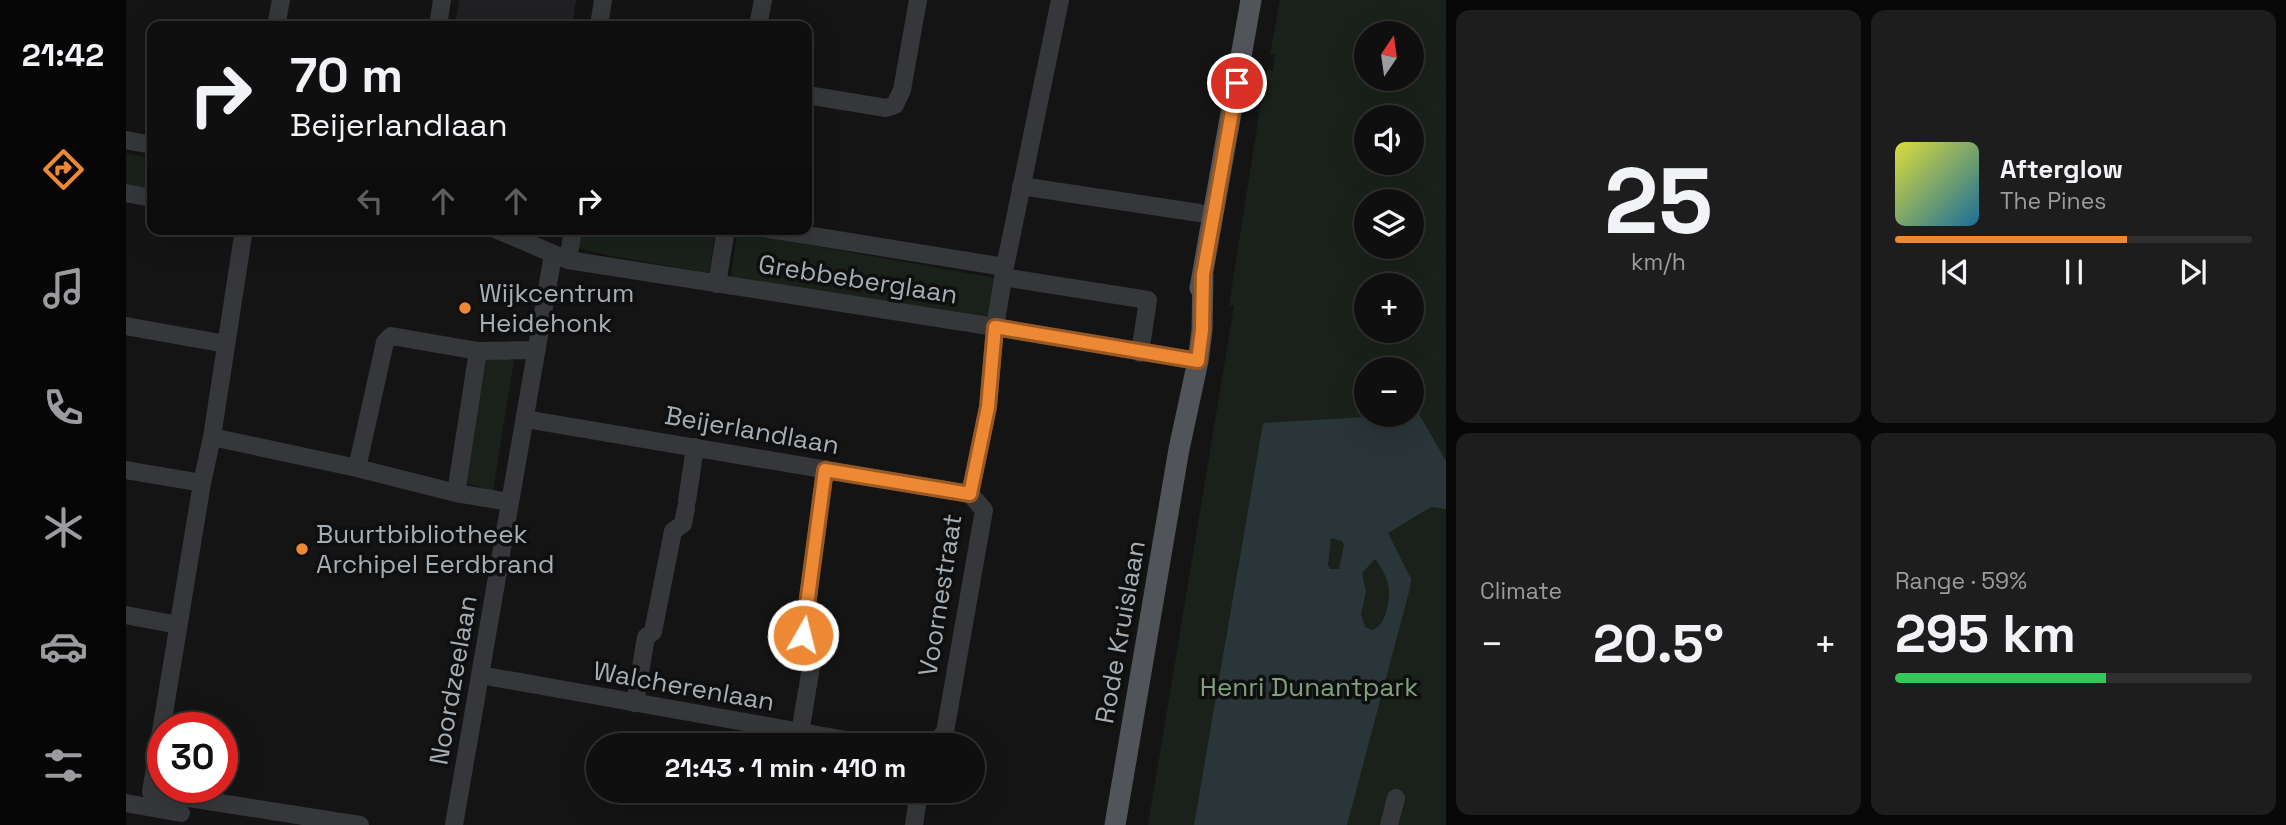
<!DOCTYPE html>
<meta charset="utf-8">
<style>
:root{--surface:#0f0f10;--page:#1d1d1e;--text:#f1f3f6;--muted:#9b9c9f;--line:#2f2f30;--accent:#ed8934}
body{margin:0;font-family:"Space Grotesk",sans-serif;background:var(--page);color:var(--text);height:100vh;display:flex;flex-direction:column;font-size:26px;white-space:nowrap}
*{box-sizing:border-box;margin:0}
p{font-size:23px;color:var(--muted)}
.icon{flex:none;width:38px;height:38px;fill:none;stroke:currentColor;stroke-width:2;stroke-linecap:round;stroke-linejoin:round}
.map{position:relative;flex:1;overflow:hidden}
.panel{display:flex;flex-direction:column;gap:10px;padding:10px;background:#080809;width:840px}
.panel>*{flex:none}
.guide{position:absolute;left:21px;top:21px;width:665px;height:214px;border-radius:14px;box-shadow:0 7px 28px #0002,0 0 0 2px var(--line);background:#0f0f10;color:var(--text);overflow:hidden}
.needle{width:46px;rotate:13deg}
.fabs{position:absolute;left:1228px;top:21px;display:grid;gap:14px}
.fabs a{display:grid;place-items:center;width:70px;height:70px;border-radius:50%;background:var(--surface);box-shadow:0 7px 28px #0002,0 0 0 2px var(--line);font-size:35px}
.speed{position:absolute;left:21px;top:712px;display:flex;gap:14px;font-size:35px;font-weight:700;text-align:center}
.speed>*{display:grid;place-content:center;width:91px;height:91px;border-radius:50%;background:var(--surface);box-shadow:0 7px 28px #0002,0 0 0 2px var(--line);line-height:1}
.speed .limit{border:10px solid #d22;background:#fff;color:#111}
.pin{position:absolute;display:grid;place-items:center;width:60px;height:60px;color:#fff;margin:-30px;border:4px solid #fff;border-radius:50%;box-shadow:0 2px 7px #0007}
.me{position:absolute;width:77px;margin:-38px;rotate:8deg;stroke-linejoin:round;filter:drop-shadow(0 0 5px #0008)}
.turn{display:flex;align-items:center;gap:24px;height:147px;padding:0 28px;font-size:32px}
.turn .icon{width:91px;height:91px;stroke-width:2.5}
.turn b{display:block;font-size:49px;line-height:60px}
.lanes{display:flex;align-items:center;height:66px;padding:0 28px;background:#0003;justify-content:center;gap:35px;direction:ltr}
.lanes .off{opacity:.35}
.big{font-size:52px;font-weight:700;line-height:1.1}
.panel .card{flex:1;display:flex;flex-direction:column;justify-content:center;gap:10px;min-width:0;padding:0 24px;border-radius:14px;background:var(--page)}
.panel .dial{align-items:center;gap:0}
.dial b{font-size:91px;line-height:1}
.song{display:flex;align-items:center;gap:21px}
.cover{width:84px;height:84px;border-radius:10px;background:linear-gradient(135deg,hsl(60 70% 55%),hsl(200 70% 35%))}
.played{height:7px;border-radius:4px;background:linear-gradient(90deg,var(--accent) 65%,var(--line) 65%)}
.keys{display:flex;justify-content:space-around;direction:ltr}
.heat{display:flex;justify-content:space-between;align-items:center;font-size:38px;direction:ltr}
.charge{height:10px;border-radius:5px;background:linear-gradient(90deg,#34c759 59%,var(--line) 0)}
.panel .tiles{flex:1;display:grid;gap:10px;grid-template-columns:repeat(2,1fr)}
.trip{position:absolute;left:460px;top:733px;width:399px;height:70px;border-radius:35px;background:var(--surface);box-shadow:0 7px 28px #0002,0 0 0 2px var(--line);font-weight:700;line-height:70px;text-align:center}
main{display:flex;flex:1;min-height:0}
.tab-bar{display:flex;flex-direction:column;width:126px;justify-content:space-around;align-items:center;background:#060606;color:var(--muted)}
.tab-bar .icon{width:49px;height:49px}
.tab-bar .selected{color:var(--accent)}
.tab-bar b{font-size:32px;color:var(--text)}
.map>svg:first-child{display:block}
.built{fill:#202022}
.green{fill:#1a201a;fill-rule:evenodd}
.water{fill:#2a3539;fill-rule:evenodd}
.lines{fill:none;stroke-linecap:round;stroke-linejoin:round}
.minor{stroke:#35373a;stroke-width:18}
.major{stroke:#515459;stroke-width:21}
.route-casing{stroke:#9a5922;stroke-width:18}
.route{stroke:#ed8934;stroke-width:12}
.poi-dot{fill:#ed8934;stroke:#0f0f10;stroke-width:2.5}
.labels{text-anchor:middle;stroke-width:7;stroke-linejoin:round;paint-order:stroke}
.street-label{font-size:26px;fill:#a6aeb5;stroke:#0f0f10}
.poi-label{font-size:26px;fill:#a6aeb5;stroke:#0f0f10;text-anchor:start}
.park-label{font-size:26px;fill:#82a07d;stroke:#0f0f10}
</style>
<main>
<nav class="tab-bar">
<b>21:42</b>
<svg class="icon selected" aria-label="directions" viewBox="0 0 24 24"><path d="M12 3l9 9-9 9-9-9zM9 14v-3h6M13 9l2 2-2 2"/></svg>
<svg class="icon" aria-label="music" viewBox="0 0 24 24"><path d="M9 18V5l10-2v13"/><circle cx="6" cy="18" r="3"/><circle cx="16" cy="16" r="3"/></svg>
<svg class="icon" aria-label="phone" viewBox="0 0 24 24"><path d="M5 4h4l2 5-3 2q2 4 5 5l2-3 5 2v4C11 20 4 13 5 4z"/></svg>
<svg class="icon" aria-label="climate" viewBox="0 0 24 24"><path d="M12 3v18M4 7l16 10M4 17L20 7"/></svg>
<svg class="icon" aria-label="car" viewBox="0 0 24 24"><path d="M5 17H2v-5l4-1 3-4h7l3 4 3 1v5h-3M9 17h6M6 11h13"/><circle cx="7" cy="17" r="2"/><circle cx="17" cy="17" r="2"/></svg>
<svg class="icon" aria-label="filters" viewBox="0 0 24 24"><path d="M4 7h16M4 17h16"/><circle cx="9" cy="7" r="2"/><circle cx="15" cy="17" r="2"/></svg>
</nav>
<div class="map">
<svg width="1320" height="825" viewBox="0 0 1320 825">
<rect width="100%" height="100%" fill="#141415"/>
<path class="built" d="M333 0H450L446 26H329Z"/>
<path class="green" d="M1154 0H1320V825H1022L1108 306 1103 305 1138 82 1141 70 1147 71 1149 55 1144 54ZM1241 33H1286V79H1241ZM1241 117H1286V163H1241ZM1241 201H1286V247H1241ZM1241 285H1286V331H1241ZM1241 369H1286V415H1241Z
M0 153 26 158V194L0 190Z
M453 229H590L583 273 485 256 452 248Z
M611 232 869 278 862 319 605 277Z
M357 355 388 360 367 491 340 483Z"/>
<path class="water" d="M1293 414 1320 461V509L1305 507 1262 533 1285 579 1284 588 1221 825H1068L1137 423ZM1205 538 1216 541 1218 545 1213 569H1204L1202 565ZM1249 559C1255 567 1260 575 1262 584 1265 598 1261 624 1247 630L1239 627 1235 614 1240 592 1236 573Z"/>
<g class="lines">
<path class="minor" d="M150 26 155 0
M312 26 316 0
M473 26 477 0
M632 26 637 0
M681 95 760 108 769 105 776 90 792 0
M0 140 26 145
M895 186 1073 213
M0 193 26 198
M118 229 86 437 76 483 25 792 234 825
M369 229 442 260 869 327 1072 361
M643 229 879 267
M442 260 447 229
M877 277 1022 300 1014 353
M591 284 600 229
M0 326 100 344
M399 419 844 494
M86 437 231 468 330 493 384 502
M231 468 259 342 265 336 352 351 411 350
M0 470 76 483
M330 493 352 351
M561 501 569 447
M0 615 52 625
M354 675 754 746
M682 686 685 666 674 660 699 469
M509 703 520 637 527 632 547 531 557 524 560 508
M674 733 681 691
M806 746 819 732 858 510 844 494 862 407 869 327 879 267 934 0
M0 803 55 813
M328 825 427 255
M788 825 793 791
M1263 825 1270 798"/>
<path class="major" d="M1074 288 1125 0
M989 825 1053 449 1072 361 1076 330 1077 275"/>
</g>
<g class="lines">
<g class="route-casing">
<path id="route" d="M677 635 699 470 844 494 862 407 869 327 1072 361 1076 330 1077 275 1111 83"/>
</g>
<use href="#route" class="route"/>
</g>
<g class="poi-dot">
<circle cx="339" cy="308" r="7"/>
<circle cx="176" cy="549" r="7"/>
</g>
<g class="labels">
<g class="street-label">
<text transform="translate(732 279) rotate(9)" y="9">Grebbeberglaan</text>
<text transform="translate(626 430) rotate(10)" y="9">Beijerlandlaan</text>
<text transform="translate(814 595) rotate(-81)" y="9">Voornestraat</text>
<text transform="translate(994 632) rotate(-80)" y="9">Rode Kruislaan</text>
<text transform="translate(327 680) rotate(-80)" y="9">Noordzeelaan</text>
<text transform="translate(558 686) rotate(10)" y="9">Walcherenlaan</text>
</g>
<g class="poi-label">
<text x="353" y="302">Wijkcentrum<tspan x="353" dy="30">Heidehonk</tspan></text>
<text x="190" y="543">Buurtbibliotheek<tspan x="190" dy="30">Archipel Eerdbrand</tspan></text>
</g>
<g class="park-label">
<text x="1183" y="696">Henri Dunantpark</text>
</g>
</g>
</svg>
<div class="fabs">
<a><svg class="needle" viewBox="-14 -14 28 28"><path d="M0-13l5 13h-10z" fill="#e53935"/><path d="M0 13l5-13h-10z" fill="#9b9c9f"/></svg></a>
<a><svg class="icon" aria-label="sound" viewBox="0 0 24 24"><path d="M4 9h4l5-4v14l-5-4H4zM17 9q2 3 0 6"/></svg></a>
<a><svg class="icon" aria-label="layers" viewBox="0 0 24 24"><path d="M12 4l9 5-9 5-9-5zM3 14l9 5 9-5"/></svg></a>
<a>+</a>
<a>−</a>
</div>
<div class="speed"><div class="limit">30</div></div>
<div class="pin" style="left:1111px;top:83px;background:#d93025"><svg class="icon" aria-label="arrive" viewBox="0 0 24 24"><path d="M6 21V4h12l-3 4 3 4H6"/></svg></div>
<svg class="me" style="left:677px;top:635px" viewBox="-20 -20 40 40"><circle r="17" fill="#ed8934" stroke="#fff" stroke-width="3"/><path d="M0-11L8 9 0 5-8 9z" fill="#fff"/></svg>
<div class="trip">21:43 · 1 min · 410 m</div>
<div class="guide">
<div class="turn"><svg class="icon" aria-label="right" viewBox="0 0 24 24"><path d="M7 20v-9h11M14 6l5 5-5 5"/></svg><div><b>70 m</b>Beijerlandlaan</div></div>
<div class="lanes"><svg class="icon off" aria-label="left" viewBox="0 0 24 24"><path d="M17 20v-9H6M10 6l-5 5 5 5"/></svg><svg class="icon off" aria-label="ahead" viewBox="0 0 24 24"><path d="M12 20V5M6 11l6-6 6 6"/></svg><svg class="icon off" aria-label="ahead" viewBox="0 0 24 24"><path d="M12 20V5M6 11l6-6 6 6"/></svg><svg class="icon" aria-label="right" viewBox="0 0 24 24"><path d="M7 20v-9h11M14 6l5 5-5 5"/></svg></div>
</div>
</div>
<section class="panel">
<div class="tiles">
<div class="card dial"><b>25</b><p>km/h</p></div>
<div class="card">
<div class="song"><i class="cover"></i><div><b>Afterglow</b><p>The Pines</p></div></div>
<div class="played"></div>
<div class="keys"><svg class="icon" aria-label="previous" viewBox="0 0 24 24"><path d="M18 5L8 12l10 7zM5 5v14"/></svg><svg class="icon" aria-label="pause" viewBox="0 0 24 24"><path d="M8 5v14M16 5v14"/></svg><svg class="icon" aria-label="next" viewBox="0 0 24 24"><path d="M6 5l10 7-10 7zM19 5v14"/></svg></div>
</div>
<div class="card"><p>Climate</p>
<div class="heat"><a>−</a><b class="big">20.5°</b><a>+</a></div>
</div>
<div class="card"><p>Range · 59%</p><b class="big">295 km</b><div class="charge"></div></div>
</div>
</section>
</main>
